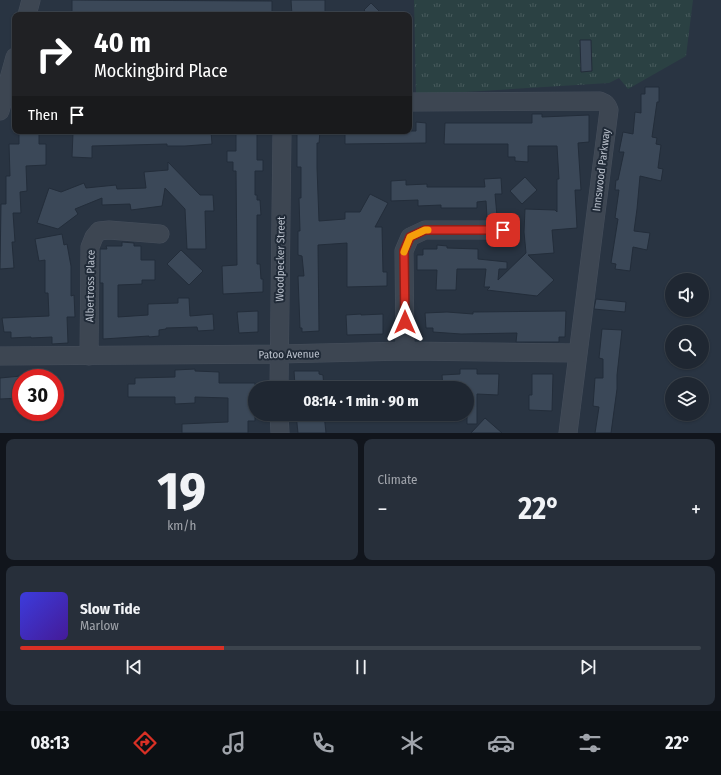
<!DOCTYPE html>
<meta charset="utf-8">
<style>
:root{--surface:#1f2732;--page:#272f3a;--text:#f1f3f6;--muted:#a1a5ac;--line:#3c444d;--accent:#d93025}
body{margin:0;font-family:"Fira Sans Condensed",sans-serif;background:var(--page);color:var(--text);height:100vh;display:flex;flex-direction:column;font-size:15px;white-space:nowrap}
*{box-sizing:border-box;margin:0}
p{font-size:13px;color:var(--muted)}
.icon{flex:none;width:22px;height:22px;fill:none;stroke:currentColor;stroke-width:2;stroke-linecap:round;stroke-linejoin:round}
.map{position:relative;height:433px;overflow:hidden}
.drawer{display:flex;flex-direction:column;gap:6px;padding:6px;background:#11151c;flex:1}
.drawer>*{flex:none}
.top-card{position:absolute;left:12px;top:12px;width:400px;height:122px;border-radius:8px;box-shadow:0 1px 3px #0004,0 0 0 1px var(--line);background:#202124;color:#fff;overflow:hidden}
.fabs{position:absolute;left:665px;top:273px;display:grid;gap:8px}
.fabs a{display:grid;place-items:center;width:44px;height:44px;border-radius:50%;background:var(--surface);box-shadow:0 1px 3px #0004,0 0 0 1px var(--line);font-size:20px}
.speed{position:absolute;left:12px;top:369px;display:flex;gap:8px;font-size:20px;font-weight:700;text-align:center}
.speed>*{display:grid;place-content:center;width:52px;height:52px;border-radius:50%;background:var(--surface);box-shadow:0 1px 3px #0004,0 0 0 1px var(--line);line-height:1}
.speed .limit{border:6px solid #d22;background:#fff;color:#111}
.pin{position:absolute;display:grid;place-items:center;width:34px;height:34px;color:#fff;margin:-17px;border-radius:8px;box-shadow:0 2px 6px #0006}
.me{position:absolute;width:44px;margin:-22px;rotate:0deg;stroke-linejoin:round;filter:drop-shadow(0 0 3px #0008)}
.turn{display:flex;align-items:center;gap:14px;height:84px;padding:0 16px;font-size:18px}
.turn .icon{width:52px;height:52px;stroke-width:2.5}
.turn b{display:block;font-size:28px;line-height:34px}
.then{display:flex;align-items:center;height:38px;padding:0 16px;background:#0003;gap:8px;font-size:15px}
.big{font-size:30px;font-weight:700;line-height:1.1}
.drawer .widget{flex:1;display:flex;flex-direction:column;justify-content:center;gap:6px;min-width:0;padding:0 14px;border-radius:8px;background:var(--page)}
.drawer .dial{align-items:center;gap:0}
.dial b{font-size:52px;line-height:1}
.song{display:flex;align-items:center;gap:12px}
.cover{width:48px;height:48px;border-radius:6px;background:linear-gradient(135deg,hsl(240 70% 55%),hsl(260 70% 35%))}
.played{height:4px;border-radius:2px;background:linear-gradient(90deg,var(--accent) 30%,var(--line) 30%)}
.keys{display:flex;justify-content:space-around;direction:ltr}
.heat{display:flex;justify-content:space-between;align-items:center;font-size:22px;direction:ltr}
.drawer .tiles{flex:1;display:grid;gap:6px;grid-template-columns:1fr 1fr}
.widget:last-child{grid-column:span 2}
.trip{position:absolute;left:248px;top:381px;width:226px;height:40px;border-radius:20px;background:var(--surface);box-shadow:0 1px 3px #0004,0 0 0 1px var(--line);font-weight:700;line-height:40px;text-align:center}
.tab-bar{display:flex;height:64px;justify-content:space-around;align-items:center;background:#0c1014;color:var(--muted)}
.tab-bar .icon{width:28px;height:28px}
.tab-bar .active{color:var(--accent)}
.tab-bar b{font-size:18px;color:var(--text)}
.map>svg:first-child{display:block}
.park{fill:url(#park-tufts)}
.building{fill:#3b4858;stroke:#232d3a}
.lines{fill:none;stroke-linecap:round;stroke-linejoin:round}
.minor-casing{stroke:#464f5c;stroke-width:19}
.minor{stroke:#3d4652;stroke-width:18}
.route-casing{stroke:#8d1f18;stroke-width:10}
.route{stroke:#d93025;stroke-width:7}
.slow{stroke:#f59e0b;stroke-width:7}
.labels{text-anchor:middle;stroke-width:4;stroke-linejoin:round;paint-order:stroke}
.street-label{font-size:11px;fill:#bac1cc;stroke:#212b38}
</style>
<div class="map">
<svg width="721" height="433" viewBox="0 0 721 433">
<defs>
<pattern id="park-tufts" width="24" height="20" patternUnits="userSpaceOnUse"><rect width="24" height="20" fill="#2b4143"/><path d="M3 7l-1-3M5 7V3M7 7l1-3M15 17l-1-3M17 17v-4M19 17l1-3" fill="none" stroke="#485b5d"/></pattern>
</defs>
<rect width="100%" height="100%" fill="#293442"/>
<path class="park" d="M414 0H693L686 56 628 89 619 78 609 83 416 95Z"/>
<path class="building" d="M72 0 272 1V15H72Z
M291 0H325V15H292Z
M371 3 383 15H369L364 10Z
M580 40H591L592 71 581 72Z
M645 87H659V102H657L652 137 657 138 656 144 661 145 658 168 663 169 661 181 640 176 637 209 634 231 650 233 647 250 633 247 630 271 615 269 616 264 611 263 618 219 615 218 619 190H615L616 180H618L624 152H619L623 132 633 134 635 112 641 113V94H645Z
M532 114H542V117L589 115V142L578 143 581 190H575L577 228 552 230 554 253 528 255 554 280 537 296 487 290 490 287H484L486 269H457L456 290H436L437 270H417V255H423V249H437V245L447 246V248L478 249V259L507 262V269H499L498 280 526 253 524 232 525 209 555 210 557 212V179H559L557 146H528V162L515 161V157H508V144H444L445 123H532Z
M416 122 426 123V143L345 144V131H416Z
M19 131H39V144H46V165L26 166 27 191 20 192 21 213H13L15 242H12L14 268 0 269 1 204H6V176H10L9 144H19Z
M81 131H211L212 144 185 146H167V144L92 146V158L72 157 73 133H81Z
M236 131H257V160H263V171H255V195H257V200H260L261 215H257V264H260L261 279H263V292L223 294 222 266 237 265 236 171H233V162H227V151H236Z
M297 131H320L319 143H317V168L319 221 345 219V212H360L370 194 388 203 375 227H382L383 272H387V286L347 287V243L318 245 319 331 302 332V328H300L298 276H304L302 256 298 255V231H300L299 198H301V167H297Z
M168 162 200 195H213L214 211H205L206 249H187L185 209 165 188 162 206 131 210 130 204 102 205V198L75 209 78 214 58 229 37 223 49 188 61 192 84 183 86 188 116 185 117 189 146 188 144 172 168 170Z
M525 177 537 190 522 204 510 191Z
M501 178 502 194H495L497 216 487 217 486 201 477 202V208H441V205L418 206V200L391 201V181L406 180V185L427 184V187H485L484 179Z
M62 234 64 245 67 244 71 266V296L74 295 75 317H67L68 343 52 344V337L31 338V337L11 338V332H4L2 318 49 316 48 293H45V260L39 261 35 239Z
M122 242 134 243V246H141V260H155V280H142V284L118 285V317L148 315V304L178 303V298H189L190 316 213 314 214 330 198 331 197 327 166 328V329L159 330V336L149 337V336L103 339V283H100V249H107L106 246H122Z
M181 250 203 271 189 285 167 264Z
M596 299 626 302 625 312 594 309Z
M258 311V332L239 333 237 312Z
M566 311 565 337H559V342H516L517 333 461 334 433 332V328H426L425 313 447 312 473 314V312Z
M361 314V315L383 314V334L347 335 346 315Z
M602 329 622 330 617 375V389L611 433H595L599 407 593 406 595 378H603V359L599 358Z
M195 369V371L219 372V383H255V421H248V433H182V424L228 422V398L195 397V403L175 404V397H128V384H135V378L175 377V370Z
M460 369H477V374H499L498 395 477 394V424H467V388H443L442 375 460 374Z
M294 371H319V374L323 375 324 388H300V385H295Z
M532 374H553L552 411 529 410V395H532Z
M21 376V398L0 399V378Z
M296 414H324L326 433H298Z
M485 418 502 433H471Z"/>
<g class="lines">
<g class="minor-casing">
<path id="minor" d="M27 15 31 0
M409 102 600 101C605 103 607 104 609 110L568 433
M0 111 15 57
M405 351 404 251 410 237 425 230H503
M0 356 279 354 405 351 578 353
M89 356 90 247 94 237 99 231 109 230 160 234
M279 388 282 131
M279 414 280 433"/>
</g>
<use href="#minor" class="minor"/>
</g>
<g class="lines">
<g class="route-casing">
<path id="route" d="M405 322 404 251 410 237 425 230H503"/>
</g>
<use href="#route" class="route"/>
<path class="slow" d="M404 252 410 237 425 230H428"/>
</g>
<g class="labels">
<g class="street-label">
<text transform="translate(601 170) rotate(-83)" y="4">Innswood Parkway</text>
<text transform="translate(280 259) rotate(-89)" y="4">Woodpecker Street</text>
<text transform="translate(90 286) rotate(-89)" y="4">Albertross Place</text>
<text transform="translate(289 354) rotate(-1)" y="4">Patoo Avenue</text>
</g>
</g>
</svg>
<div class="fabs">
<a><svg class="icon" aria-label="sound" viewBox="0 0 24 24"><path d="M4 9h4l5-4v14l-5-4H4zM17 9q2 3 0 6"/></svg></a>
<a><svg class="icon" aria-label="search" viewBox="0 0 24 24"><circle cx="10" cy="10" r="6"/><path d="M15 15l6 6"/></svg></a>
<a><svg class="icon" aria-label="layers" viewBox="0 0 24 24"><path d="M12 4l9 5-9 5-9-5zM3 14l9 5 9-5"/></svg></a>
</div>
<div class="speed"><div class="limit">30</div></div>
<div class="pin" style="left:503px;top:230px;background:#d93025"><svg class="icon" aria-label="arrive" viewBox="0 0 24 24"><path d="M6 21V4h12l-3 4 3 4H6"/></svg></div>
<svg class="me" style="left:405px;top:322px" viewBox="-20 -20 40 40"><path d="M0-17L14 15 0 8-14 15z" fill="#d93025" stroke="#fff" stroke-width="4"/></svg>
<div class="trip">08:14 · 1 min · 90 m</div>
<div class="top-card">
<div class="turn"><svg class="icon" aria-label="right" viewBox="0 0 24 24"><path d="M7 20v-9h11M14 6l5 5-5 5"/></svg><div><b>40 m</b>Mockingbird Place</div></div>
<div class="then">Then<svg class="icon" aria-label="arrive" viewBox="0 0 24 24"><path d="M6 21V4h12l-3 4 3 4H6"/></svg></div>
</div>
</div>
<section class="drawer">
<div class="tiles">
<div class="widget dial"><b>19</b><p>km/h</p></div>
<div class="widget"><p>Climate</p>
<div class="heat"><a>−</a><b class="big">22°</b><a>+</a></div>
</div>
<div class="widget">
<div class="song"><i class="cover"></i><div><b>Slow Tide</b><p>Marlow</p></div></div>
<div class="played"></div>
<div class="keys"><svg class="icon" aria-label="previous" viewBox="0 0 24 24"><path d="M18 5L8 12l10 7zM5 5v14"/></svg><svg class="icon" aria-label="pause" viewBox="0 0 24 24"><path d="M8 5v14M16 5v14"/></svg><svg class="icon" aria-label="next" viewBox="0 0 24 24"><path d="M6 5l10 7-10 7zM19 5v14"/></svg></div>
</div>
</div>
</section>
<nav class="tab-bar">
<b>08:13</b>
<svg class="icon active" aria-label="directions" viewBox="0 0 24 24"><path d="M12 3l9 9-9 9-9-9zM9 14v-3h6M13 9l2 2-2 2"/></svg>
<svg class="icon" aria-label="music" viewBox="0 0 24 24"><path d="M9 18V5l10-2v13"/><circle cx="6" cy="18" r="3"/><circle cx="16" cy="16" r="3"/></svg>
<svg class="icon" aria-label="phone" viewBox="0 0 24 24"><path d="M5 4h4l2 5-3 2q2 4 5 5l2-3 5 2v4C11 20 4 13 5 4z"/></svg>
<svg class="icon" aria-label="climate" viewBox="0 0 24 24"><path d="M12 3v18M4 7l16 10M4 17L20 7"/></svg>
<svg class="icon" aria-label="car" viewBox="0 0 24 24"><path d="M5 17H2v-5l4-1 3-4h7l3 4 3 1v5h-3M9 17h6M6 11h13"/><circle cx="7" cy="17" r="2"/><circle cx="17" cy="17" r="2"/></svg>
<svg class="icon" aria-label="filters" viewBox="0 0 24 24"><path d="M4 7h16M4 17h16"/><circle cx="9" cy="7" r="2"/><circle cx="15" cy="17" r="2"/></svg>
<b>22°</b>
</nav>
